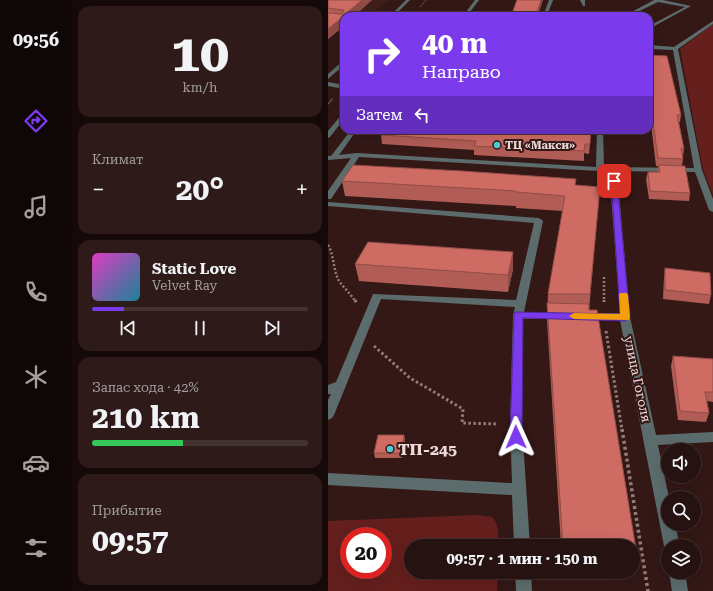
<!DOCTYPE html>
<html lang="ru">
<meta charset="utf-8">
<style>
:root{--surface:#261210;--page:#2e1b19;--text:#f1f3f6;--muted:#a49e9f;--line:#423230;--accent:#7c3aed}
body{margin:0;font-family:"Roboto Serif",serif;background:var(--page);color:var(--text);height:100vh;display:flex;flex-direction:column;font-size:15px;white-space:nowrap}
*{box-sizing:border-box;margin:0}
p{font-size:13px;color:var(--muted)}
.icon{flex:none;width:22px;height:22px;fill:none;stroke:currentColor;stroke-width:2;stroke-linecap:round;stroke-linejoin:round}
.map{position:relative;flex:1;overflow:hidden}
.panel{display:flex;flex-direction:column;gap:6px;padding:6px;background:#150a09;width:256px}
.panel>*{flex:none}
.hud{position:absolute;left:12px;top:12px;width:313px;height:122px;border-radius:12px;box-shadow:0 4px 16px #0002,0 0 0 1px var(--line);background:#7c3aed;color:#fff;overflow:hidden}
.tools{position:absolute;left:333px;top:443px;display:grid;gap:8px}
.tools a{display:grid;place-items:center;width:40px;height:40px;border-radius:50%;background:var(--surface);box-shadow:0 4px 16px #0002,0 0 0 1px var(--line);font-size:20px}
.speed{position:absolute;left:12px;top:527px;display:flex;gap:8px;font-size:20px;font-weight:700;text-align:center}
.speed>*{display:grid;place-content:center;width:52px;height:52px;border-radius:50%;background:var(--surface);box-shadow:0 4px 16px #0002,0 0 0 1px var(--line);line-height:1}
.speed .limit{border:6px solid #d22;background:#fff;color:#111}
.pin{position:absolute;display:grid;place-items:center;width:34px;height:34px;color:#fff;margin:-17px;border-radius:8px;box-shadow:0 2px 6px #0006}
.me{position:absolute;width:44px;margin:-22px;rotate:359deg;stroke-linejoin:round;filter:drop-shadow(0 0 3px #0008)}
.turn{display:flex;align-items:center;gap:14px;height:84px;padding:0 16px;font-size:18px}
.turn .icon{width:52px;height:52px;stroke-width:2.5}
.turn b{display:block;font-size:28px;line-height:34px}
.then{display:flex;align-items:center;height:38px;padding:0 16px;background:#0003;gap:8px;font-size:15px}
.big{font-size:30px;font-weight:700;line-height:1.1}
.panel .card{flex:1;display:flex;flex-direction:column;justify-content:center;gap:6px;min-width:0;padding:0 14px;border-radius:12px;background:var(--page)}
.panel .dial{align-items:center;gap:0}
.dial b{font-size:52px;line-height:1}
.song{display:flex;align-items:center;gap:12px}
.cover{width:48px;height:48px;border-radius:6px;background:linear-gradient(135deg,hsl(310 70% 55%),hsl(190 70% 35%))}
.played{height:4px;border-radius:2px;background:linear-gradient(90deg,var(--accent) 15%,var(--line) 15%)}
.keys{display:flex;justify-content:space-around;direction:ltr}
.heat{display:flex;justify-content:space-between;align-items:center;font-size:22px;direction:ltr}
.charge{height:6px;border-radius:3px;background:linear-gradient(90deg,#34c759 42%,var(--line) 0)}
.trip{position:absolute;left:76px;top:539px;width:236px;height:40px;border-radius:20px;background:var(--surface);box-shadow:0 4px 16px #0002,0 0 0 1px var(--line);font-weight:700;line-height:40px;text-align:center}
main{display:flex;flex:1;min-height:0}
.dock{display:flex;flex-direction:column;width:72px;justify-content:space-around;align-items:center;background:#0f0706;color:var(--muted)}
.dock .icon{width:28px;height:28px}
.dock .active{color:var(--accent)}
.dock b{font-size:18px;color:var(--text)}
.map>svg:first-child{display:block}
.built{fill:#401e1b}
.green{fill:#651f1d;fill-rule:evenodd}
.lines{fill:none;stroke-linecap:round;stroke-linejoin:round}
.path-far4{stroke:#947c7a;stroke-width:1;stroke-dasharray:1 1;stroke-linecap:butt}
.path-far3{stroke:#947c7a;stroke-width:1.5;stroke-dasharray:1 1;stroke-linecap:butt}
.path-far2{stroke:#947c7a;stroke-width:2.5;stroke-dasharray:2 2;stroke-linecap:butt}
.path-far1{stroke:#947c7a;stroke-width:3;stroke-dasharray:2.5 2.5;stroke-linecap:butt}
.path{stroke:#947c7a;stroke-width:3.5;stroke-dasharray:3 3;stroke-linecap:butt}
.minor{fill:#5c6c6d;fill-rule:evenodd}
.wall{fill:#b15d56}
.shaded-wall{fill:#904c46}
.building{fill:#ce6c64;stroke:#904c46}
.route{fill:#7c3aed;stroke:#51269a}
.slow{fill:#f59e0b}
.poi-dot{fill:#51ccd3;stroke:#331816;stroke-width:1.5}
.labels{text-anchor:middle;stroke-width:4;stroke-linejoin:round;paint-order:stroke}
.far-poi-label{font-size:11px;font-weight:bold;fill:#eedad8;stroke:#331816;text-anchor:start}
.street-label{font-size:13px;fill:#eedad8;stroke:#331816}
.near-poi-label{font-size:16px;font-weight:bold;fill:#eedad8;stroke:#331816;text-anchor:start}
</style>
<main>
<nav class="dock">
<b>09:56</b>
<svg class="icon active" aria-label="directions" viewBox="0 0 24 24"><path d="M12 3l9 9-9 9-9-9zM9 14v-3h6M13 9l2 2-2 2"/></svg>
<svg class="icon" aria-label="music" viewBox="0 0 24 24"><path d="M9 18V5l10-2v13"/><circle cx="6" cy="18" r="3"/><circle cx="16" cy="16" r="3"/></svg>
<svg class="icon" aria-label="phone" viewBox="0 0 24 24"><path d="M5 4h4l2 5-3 2q2 4 5 5l2-3 5 2v4C11 20 4 13 5 4z"/></svg>
<svg class="icon" aria-label="climate" viewBox="0 0 24 24"><path d="M12 3v18M4 7l16 10M4 17L20 7"/></svg>
<svg class="icon" aria-label="car" viewBox="0 0 24 24"><path d="M5 17H2v-5l4-1 3-4h7l3 4 3 1v5h-3M9 17h6M6 11h13"/><circle cx="7" cy="17" r="2"/><circle cx="17" cy="17" r="2"/></svg>
<svg class="icon" aria-label="filters" viewBox="0 0 24 24"><path d="M4 7h16M4 17h16"/><circle cx="9" cy="7" r="2"/><circle cx="15" cy="17" r="2"/></svg>
</nav>
<section class="panel">
<div class="card dial"><b>10</b><p>km/h</p></div>
<div class="card"><p>Климат</p>
<div class="heat"><a>−</a><b class="big">20°</b><a>+</a></div>
</div>
<div class="card">
<div class="song"><i class="cover"></i><div><b>Static Love</b><p>Velvet Ray</p></div></div>
<div class="played"></div>
<div class="keys"><svg class="icon" aria-label="previous" viewBox="0 0 24 24"><path d="M18 5L8 12l10 7zM5 5v14"/></svg><svg class="icon" aria-label="pause" viewBox="0 0 24 24"><path d="M8 5v14M16 5v14"/></svg><svg class="icon" aria-label="next" viewBox="0 0 24 24"><path d="M6 5l10 7-10 7zM19 5v14"/></svg></div>
</div>
<div class="card"><p>Запас хода · 42%</p><b class="big">210 km</b><div class="charge"></div></div>
<div class="card"><p>Прибытие</p><b class="big">09:57</b></div>
</section>
<div class="map">
<svg width="385" height="591" viewBox="0 0 385 591">
<rect width="100%" height="100%" fill="#331816"/>
<path class="built" d="M0 0H60L42 16H16Z"/>
<path class="green" d="M385 24V195L375 170 352 49Z
M149 515 164 517C172 526 170 535 170 546H83V572H170L169 591H0V521ZM21 536H55V570H21Z"/>
<g class="lines">
<path class="path-far4" d="M92 7 98 0"/>
<path class="path-far3" d="M0 104 5 98"/>
<path class="path-far2" d="M0 245C6 255 5 268 10 279 12 284 23 294 27 301
M276 277V301"/>
<path class="path-far1" d="M27 300 29 304
M276 300V302
M278 331 294 430
M46 346 82 378 135 409 134 423 170 424"/>
<path class="path" d="M294 429 320 591"/>
<path class="minor" d="M78 0H82L66 16H62Z
M147 0H151L139 16H135Z
M221 0H225L219 16H215Z
M252 0H257V6H255Z
M326 0H335L363 6 321 29V26L357 7 330 2 301 16H296Z
M385 21V24L350 49 374 170 385 199V212L381 210 367 172 279 171 290 181 302 317 328 435 385 432V442L330 445 341 498 340 524H347L352 546H340V552L336 546 292 320 256 319 251 316 256 313H292L282 182 270 171 31 157 3 199H0V191L23 158 0 160V156H3L23 130H29L11 155 29 153 268 167 269 130H275L276 167 366 168 345 50 321 49V45L346 47Z
M16 60V65L0 79V74Z
M0 82 16 85V89L0 86Z
M16 113V119L2 137 0 138V131L14 114Z
M0 202 211 218 215 221 196 312 232 313 237 316 232 319H195L194 424 202 546H186L184 495 0 485V473L184 483 182 424 185 315 187 307 53 299 6 415 4 418 0 420V400L3 394H0V385L8 382 45 294 188 300 206 223 0 206Z
M187 572H203L204 591H188Z
M341 572H357L360 591H344Z"/>
</g>
<path class="wall" d="M0 0H44L26 16H16V26L0 39Z
M321 55 353 115 352 122H351L356 149 355 156V159L354 165 362 193 361 201 321 199 318 179 320 172H330V166H328L321 107Z
M53 135 262 144 261 154 256 153V161L146 155V150L54 144Z
M248 179 247 185 272 187 261 310 308 549 305 561V546H233L219 320 220 294 235 211 188 208V206L17 196 14 181Z
M27 264 185 269 180 292 31 281Z
M337 268 383 295 381 304 335 299 336 277Z
M345 356 385 359V402L379 401 381 413 378 422 350 420 343 366Z
M76 435 77 440 74 458H47L46 453Z"/>
<path class="shaded-wall" d="M34 0H44L26 16H16V26L0 39V29L15 16Z
M213 0H215L210 16H208Z
M185 252V269L180 292V275Z
M76 435 77 440 74 458 73 453Z"/>
<path class="building" d="M0 0H34L15 16H16L0 29V13L14 14 16 10 0 8Z
M189 0H213L208 16H183Z
M321 55 339 56 353 115H349L356 149 353 148 355 159 330 158 321 93Z
M53 130H263L262 144H257L256 151 146 146 148 141 53 135Z
M25 165 134 171 248 179 247 185 272 187 262 294H220L237 196 188 192V191L14 181Z
M331 165 357 166 362 193 322 191 320 172H332Z
M40 242 185 252 180 275 27 264Z
M337 268 382 273 383 295 337 290Z
M219 303 261 304V310H269L308 549H305V546H235Z
M345 356 385 359V392H377L381 413 352 411Z
M50 435H76L73 453H46Z"/>
<path class="route" d="M283 179 289 181 302 317 297 321 195 318 194 437 192 441 188 442 184 441 182 437 186 315 187 312 292 314Z"/>
<path class="slow" d="M292 293H299L300 295 302 317 301 320 246 319 241 316 246 313 292 314 291 295Z"/>
<g class="poi-dot">
<circle cx="169" cy="145" r="4"/>
<circle cx="62" cy="449" r="4"/>
</g>
<g class="labels">
<g class="far-poi-label">
<text x="177" y="149">ТЦ «Макси»</text>
</g>
<g class="street-label">
<text transform="translate(310 379) rotate(78)" y="5">улица Гоголя</text>
</g>
<g class="near-poi-label">
<text x="70" y="455">ТП-245</text>
</g>
</g>
</svg>
<div class="tools">
<a><svg class="icon" aria-label="sound" viewBox="0 0 24 24"><path d="M4 9h4l5-4v14l-5-4H4zM17 9q2 3 0 6"/></svg></a>
<a><svg class="icon" aria-label="search" viewBox="0 0 24 24"><circle cx="10" cy="10" r="6"/><path d="M15 15l6 6"/></svg></a>
<a><svg class="icon" aria-label="layers" viewBox="0 0 24 24"><path d="M12 4l9 5-9 5-9-5zM3 14l9 5 9-5"/></svg></a>
</div>
<div class="speed"><div class="limit">20</div></div>
<div class="pin" style="left:286px;top:181px;background:#d93025"><svg class="icon" aria-label="arrive" viewBox="0 0 24 24"><path d="M6 21V4h12l-3 4 3 4H6"/></svg></div>
<svg class="me" style="left:188px;top:437px" viewBox="-20 -20 40 40"><path d="M0-17L14 15 0 8-14 15z" fill="#7c3aed" stroke="#fff" stroke-width="4"/></svg>
<div class="trip">09:57 · 1 мин · 150 m</div>
<div class="hud">
<div class="turn"><svg class="icon" aria-label="right" viewBox="0 0 24 24"><path d="M7 20v-9h11M14 6l5 5-5 5"/></svg><div><b>40 m</b>Направо</div></div>
<div class="then">Затем<svg class="icon" aria-label="left" viewBox="0 0 24 24"><path d="M17 20v-9H6M10 6l-5 5 5 5"/></svg></div>
</div>
</div>
</main>
